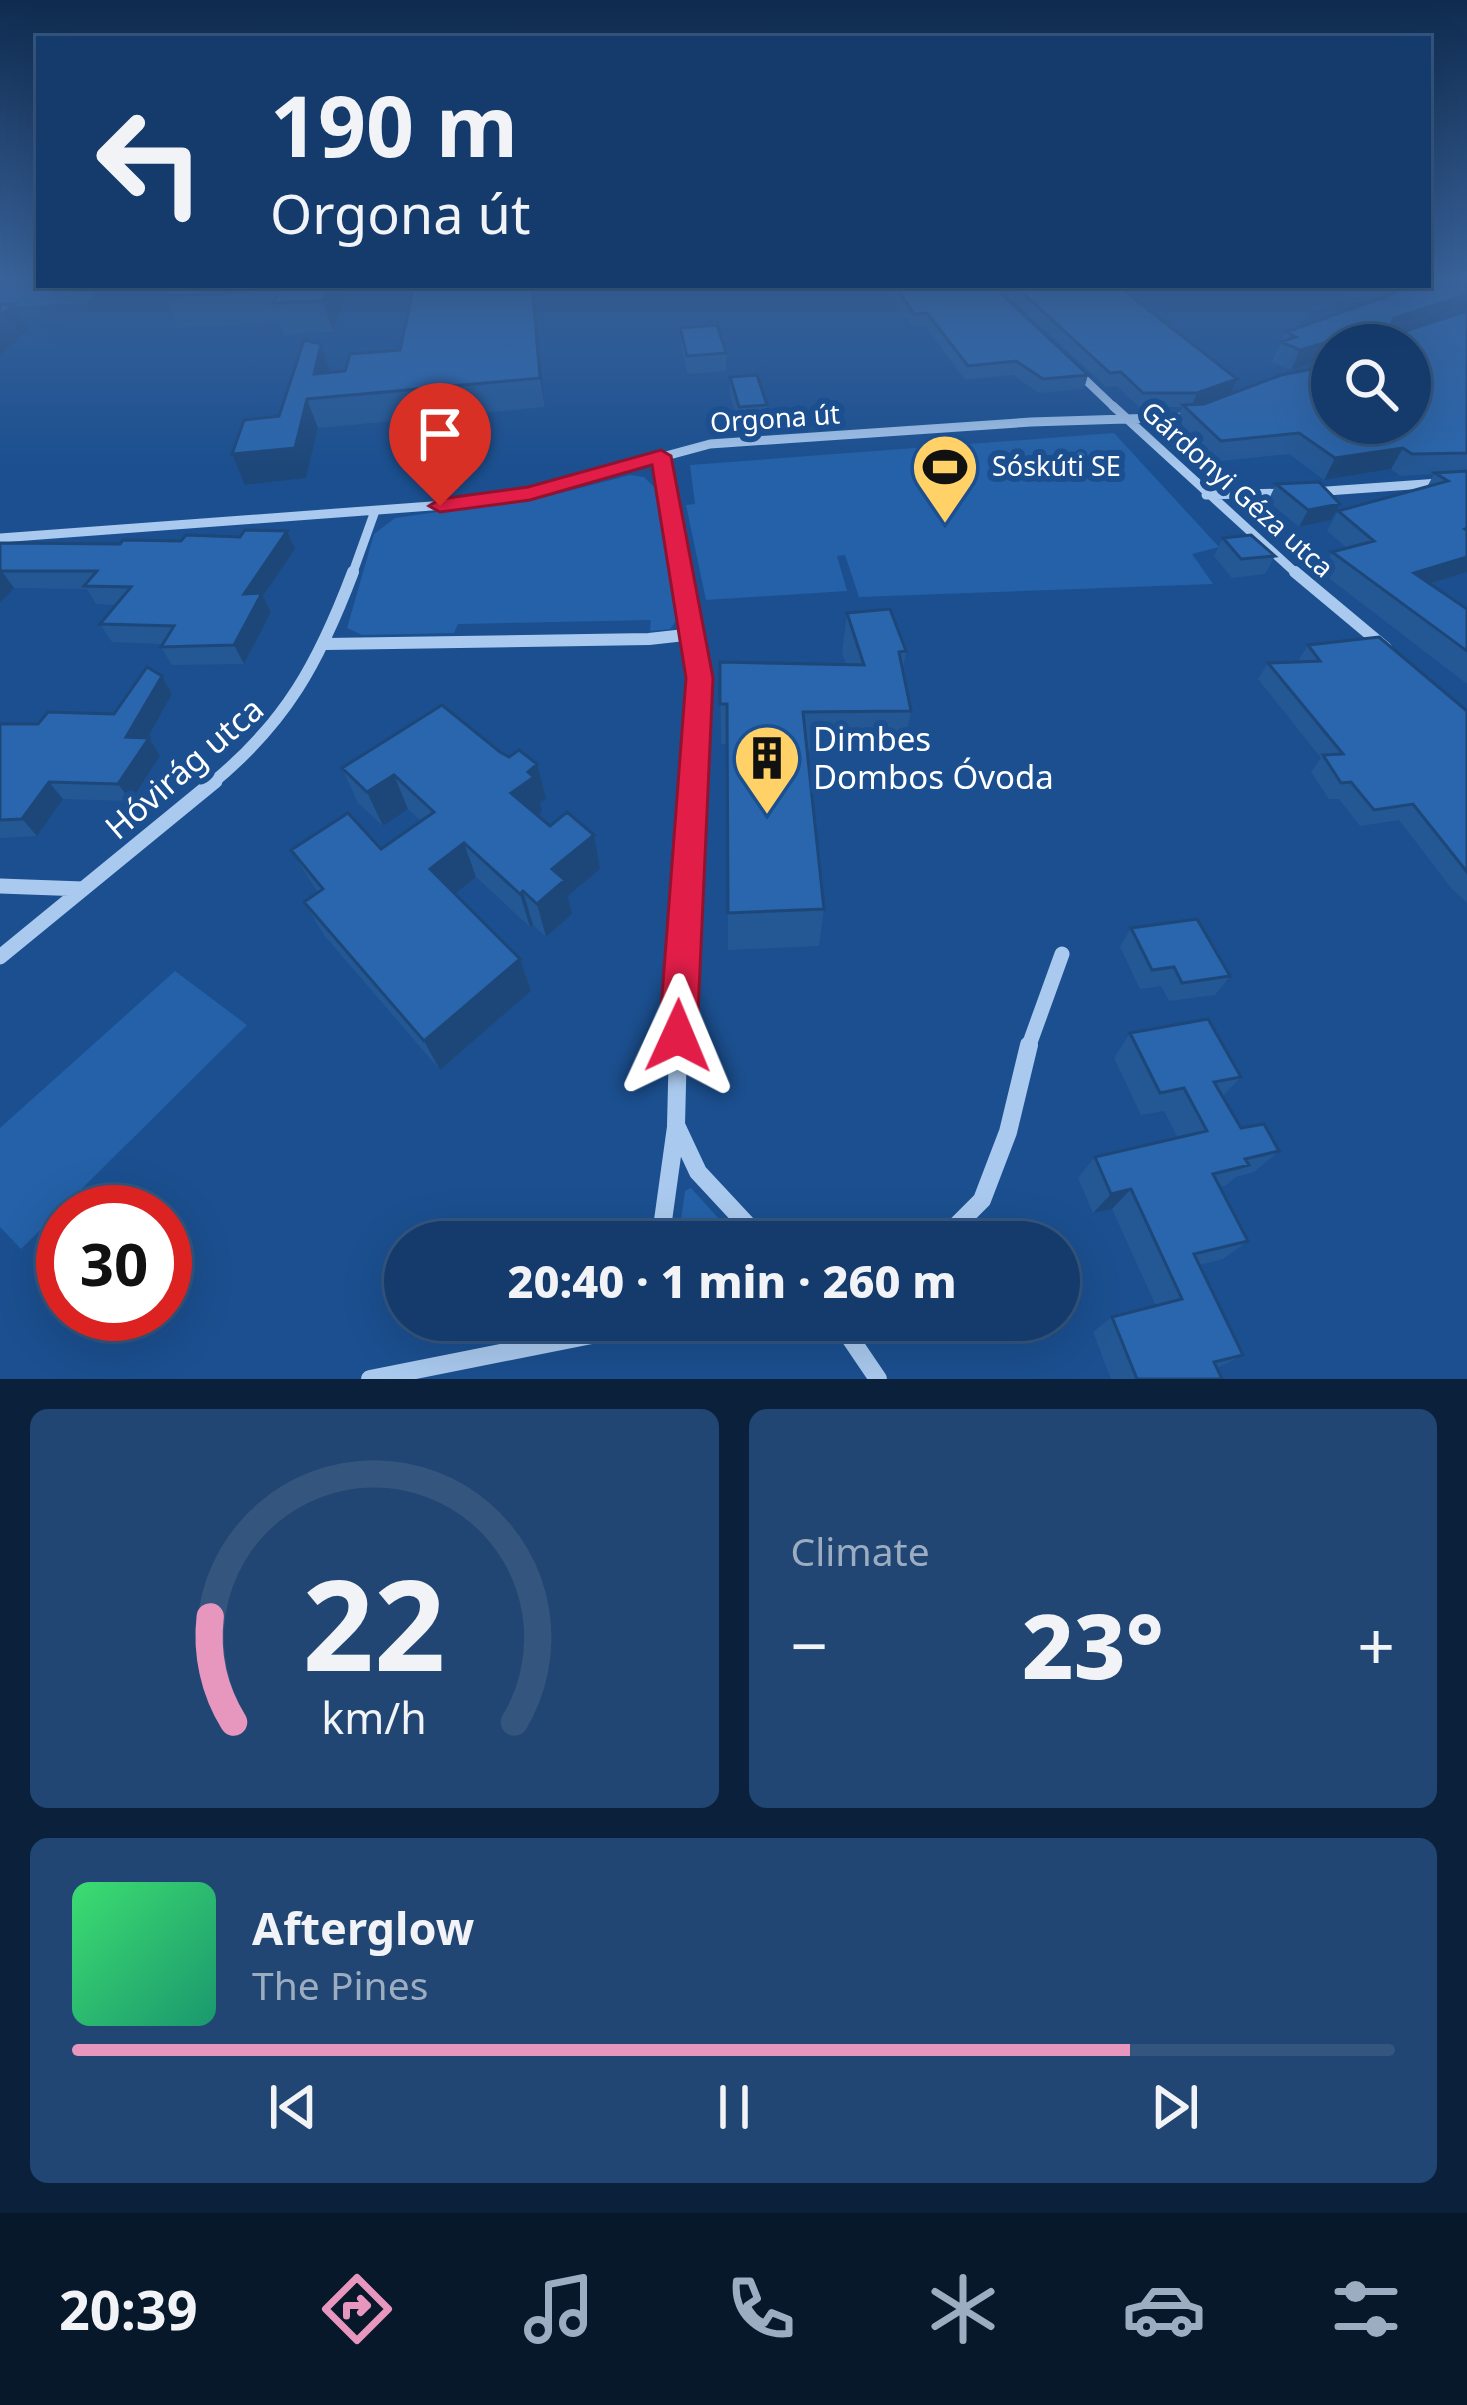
<!DOCTYPE html>
<meta charset="utf-8">
<style>
:root{--surface:#143b6b;--page:#214673;--text:#f1f3f6;--muted:#9dadc1;--line:#33557e;--accent:#e797bd}
body{margin:0;font-family:"Noto Sans",sans-serif;background:var(--page);color:var(--text);height:100vh;display:flex;flex-direction:column;font-size:45px;white-space:nowrap}
*{box-sizing:border-box;margin:0}
p{font-size:39px;color:var(--muted)}
.icon{flex:none;width:66px;height:66px;fill:none;stroke:currentColor;stroke-width:2;stroke-linecap:round;stroke-linejoin:round}
.map{position:relative;height:1379px;overflow:hidden}
.sheet{display:flex;flex-direction:column;gap:30px;padding:30px;background:#0b203b;flex:1}
.sheet>*{flex:none}
.banner{position:absolute;left:36px;top:36px;width:1395px;height:252px;border-radius:0px;box-shadow:0 12px 48px #0002,0 0 0 3px var(--line);background:#143b6b;color:var(--text);overflow:hidden}
.fabs{position:absolute;left:1311px;top:324px;display:grid;gap:24px}
.fabs a{display:grid;place-items:center;width:120px;height:120px;border-radius:50%;background:var(--surface);box-shadow:0 12px 48px #0002,0 0 0 3px var(--line);font-size:60px}
.speed{position:absolute;left:36px;top:1185px;display:flex;gap:24px;font-size:60px;font-weight:700;text-align:center}
.speed>*{display:grid;place-content:center;width:156px;height:156px;border-radius:50%;background:var(--surface);box-shadow:0 12px 48px #0002,0 0 0 3px var(--line);line-height:1}
.speed .limit{border:18px solid #d22;background:#fff;color:#111}
.pin{position:absolute;display:grid;place-items:center;width:102px;height:102px;color:#fff;margin:-123px -51px;border-radius:50% 50% 50% 0;rotate:-45deg;box-shadow:0 0 12px #0007}
.pin .icon{rotate:45deg}
.me{position:absolute;width:132px;margin:-66px;rotate:1deg;stroke-linejoin:round;filter:drop-shadow(0 0 9px #0008)}
.turn{display:flex;align-items:center;gap:42px;height:252px;padding:0 36px;font-size:54px}
.turn .icon{width:156px;height:156px;stroke-width:2.5}
.turn b{display:block;font-size:84px;line-height:102px}
.big{font-size:90px;font-weight:800;line-height:1.1}
.sheet .widget{flex:1;display:flex;flex-direction:column;justify-content:center;gap:18px;min-width:0;padding:0 42px;border-radius:18px;background:var(--page)}
.sheet .dial{align-items:center;gap:0}
.dial svg{height:312px;overflow:visible;fill:none;stroke:var(--line);stroke-width:7;stroke-linecap:round;text-anchor:middle}
.dial text{fill:var(--text);stroke:none}
.song{display:flex;align-items:center;gap:36px}
.cover{width:144px;height:144px;border-radius:18px;background:linear-gradient(135deg,hsl(140 70% 55%),hsl(160 70% 35%))}
.played{height:12px;border-radius:6px;background:linear-gradient(90deg,var(--accent) 80%,var(--line) 80%)}
.keys{display:flex;justify-content:space-around;direction:ltr}
.heat{display:flex;justify-content:space-between;align-items:center;font-size:66px;direction:ltr}
.sheet .tiles{flex:1;display:grid;gap:30px;grid-template-columns:1fr 1fr}
.widget:last-child{grid-column:span 2}
.trip{position:absolute;left:384px;top:1221px;width:696px;height:120px;border-radius:60px;background:var(--surface);box-shadow:0 12px 48px #0002,0 0 0 3px var(--line);font-weight:800;line-height:120px;text-align:center}
.tabs{display:flex;height:192px;justify-content:space-around;align-items:center;background:#08182b;color:var(--muted)}
.tabs .icon{width:84px;height:84px}
.tabs .on{color:var(--accent)}
.tabs b{font-size:54px;color:var(--text)}
.map>svg:first-child{display:block}
.green{fill:#2461a8}
.lines{fill:none;stroke-linecap:round;stroke-linejoin:round}
.street-far4{stroke:#a9c9ee;stroke-width:8}
.street-far3{stroke:#a9c9ee;stroke-width:9}
.street-far2{stroke:#a9c9ee;stroke-width:12}
.street-far1{stroke:#a9c9ee;stroke-width:15}
.street{stroke:#a9c9ee;stroke-width:18}
.wall{fill:#245895;fill-rule:evenodd}
.shaded-wall{fill:#1d4779}
.building{fill:#2a66ad;stroke:#1d4779;stroke-width:3}
.route{fill:#e11d48;stroke:#92132f;stroke-width:3}
.labels{text-anchor:middle;stroke-width:12;stroke-linejoin:round;paint-order:stroke}
.far-street-label{font-size:27px;fill:#fff;stroke:#1b4f8f}
.far-poi-label{font-size:27px;fill:#fff;stroke:#1b4f8f;text-anchor:start}
.poi-label{font-size:33px;fill:#fff;stroke:#1b4f8f;text-anchor:start}
.street-label{font-size:33px;fill:#fff;stroke:#1b4f8f}
</style>
<div class="map">
<svg width="1467" height="1379" viewBox="0 0 1467 1379">
<rect width="100%" height="100%" fill="#1b4f8f"/>
<path class="green" d="M0 276H39V285H102L87 303 0 307Z
M1114 433 1219 547 1192 554 1213 584 859 597 845 555 837 556 847 591 706 600 686 505 695 504 690 465Z
M630 475 644 477 655 488 676 621 670 629 650 631 651 620 458 624 454 633 362 635 347 628 374 534 395 518 549 496Z
M175 971 247 1025 21 1249 0 1227V1128Z
M691 1188 740 1242H678L685 1191Z"/>
<g class="lines">
<path class="street-far4" d="M1075 370 1116 409"/>
<path class="street-far3" d="M1113 406 1298 575
M661 456 681 575
M1313 492 1467 481
M1206 495 1286 493
M0 538 472 503 529 493 710 444 1031 422 1189 417
M352 575 375 511"/>
<path class="street-far2" d="M681 572 699 678 692 784
M1295 572 1386 648
M326 644 649 639 694 634
M211 784C286 723 319 662 353 572"/>
<path class="street-far1" d="M0 886 83 889
M0 957 215 781
M678 1048 692 781
M1028 1048 1062 954"/>
<path class="street" d="M678 1045 676 1125 698 1172 763 1242
M660 1242 676 1127
M940 1242 982 1200 1008 1132 1029 1045
M838 1320 878 1379
M370 1379 667 1320"/>
</g>
<path class="wall" d="M173 285 347 294 333 332 284 335 279 322 178 328 165 296Z
M533 285 545 407 318 428 306 478 245 485 279 416 330 373 345 371 400 350Z
M884 285H992L1088 375 1084 389 1039 393 1013 375 965 380 925 326 912 327Z
M997 285H1117L1237 379 1231 393 1199 404 1318 368 1321 361 1291 370 1272 362 1286 332 1367 303 1334 288 1336 285H1428L1398 333H1400L1467 311V572L1430 584 1467 609V684L1321 572 1332 552 1347 548 1327 531 1338 511 1427 487 1434 474 1400 476 1391 469 1324 480 1289 454 1212 462 1175 426 1182 407H1139L1117 386 1106 387ZM1332 345H1410L1332 423Z
M680 328 726 353V371L688 374 681 345Z
M730 377 767 405V424L739 426 730 395Z
M1276 484 1331 520 1299 527 1268 501Z
M287 531 295 549 263 596 271 612 244 664 172 665 161 647 162 644 112 642 100 624 116 605 96 604 87 589 14 588 0 603V543L120 544 240 537Z
M1223 538 1275 556 1265 574 1232 578 1214 556Z
M847 613 906 651 903 669 911 711 903 750 807 751 824 909 819 946 728 950 727 744H721L720 662 846 664 842 652Z
M1308 645 1467 711V903L1452 889 1399 820 1360 826 1339 799H1329L1311 772 1321 758 1258 679 1268 663 1298 661Z
M162 676 172 694 148 738 160 756 131 801 63 799 37 836 0 838V724H38L114 714Z
M342 768 546 799 540 803 542 812 537 815 600 869 568 896 572 914 546 937 533 925 530 927 476 877 455 894 520 959 531 991 440 1070 324 935 304 902 318 893 291 850 381 849 421 821 408 809 383 826 358 803Z
M1131 928 1230 976 1215 995 1169 1001 1161 986 1140 989 1120 947Z
M1130 1033 1241 1077 1223 1096 1241 1128 1279 1151 1254 1172 1236 1177 1225 1186 1220 1187 1248 1241 1223 1259 1199 1265 1243 1355 1217 1368 1222 1379H1111L1093 1332 1112 1317 1156 1306 1112 1209 1093 1213 1078 1178 1095 1157 1178 1138 1164 1111 1141 1115 1114 1058Z"/>
<path class="shaded-wall" d="M330 285H345L347 294 333 332 323 301Z
M532 285H533L545 407 540 378Z
M1467 295V310L1384 337 1394 318Z
M14 304 28 330 0 356V316Z
M1346 337 1341 345H1332V357L1291 370 1300 350Z
M321 344 330 372 314 374Z
M1237 379 1231 393 1191 407 1197 393Z
M307 399 318 428 306 478 245 485 232 454Z
M1403 448 1391 469 1324 480 1335 458Z
M1340 504 1331 520 1299 527 1308 510Z
M287 531 295 549 263 596 271 612 244 664 234 645 244 594Z
M1467 557V572L1400 593 1414 573Z
M1 570 14 588 0 603V571Z
M162 676 172 694 145 743 149 738 160 756 131 801 118 784 126 737Z
M537 764 546 799 540 803 542 812 521 828 511 793 528 772Z
M394 775 408 809 383 826 367 792Z
M49 782 63 799 37 836 22 819Z
M594 835 600 869 568 896 572 914 546 937 537 904 552 869Z
M464 843 476 877 444 903 430 869Z
M523 891 533 925 530 927 520 894Z
M520 959 531 991 440 1070 424 1041Z
M1131 1189 1112 1209 1093 1213 1111 1194Z"/>
<path class="building" d="M1428 276H1467V295L1394 318 1390 329 1400 333 1467 311V453L1412 454 1403 448 1335 458 1299 433 1221 441 1183 405 1204 404 1281 375 1332 365V423H1410V345H1347L1346 337 1300 350 1281 342 1296 337 1286 332 1395 293 1377 285H1428Z
M173 285H330L323 301 273 303 280 290 165 296Z
M414 285H532L540 378 307 399 295 448 232 454 244 420 279 416 304 340 321 344 314 374 345 371 350 354 400 350Z
M895 285H992L1088 375 1043 379 1016 361 968 366 927 313 914 314Z
M1014 285H1117L1237 379 1197 393H1143L1121 372 1110 373Z
M14 304 0 316V305Z
M717 325 726 353 687 356 680 328Z
M1332 355V364L1321 360Z
M757 375 767 405 739 407 730 377Z
M1467 471V528L1465 529 1467 530V557L1414 573 1467 609V651L1332 552 1374 541 1338 511 1448 481 1435 473Z
M1319 482 1340 504 1308 510 1276 484Z
M245 530 287 531 244 594 262 593 234 645 161 647 174 626 100 624 131 587 84 586 97 571H0V543L120 544 123 540 181 541 186 535 240 537Z
M1251 535 1275 556 1241 559 1223 538Z
M890 609 906 651 899 652 911 711 803 712 824 909 728 913 727 704H720V662L864 665 847 613Z
M1379 637 1467 711V872L1413 804 1374 810 1351 782 1341 783 1323 755 1343 754 1268 663 1320 661 1308 645Z
M147 667 162 676 126 737 149 738 118 784 49 782 22 819 0 820V724H38L48 712 114 714Z
M442 705 500 752 509 757 519 750 537 764 528 772 534 777 511 793 550 826 567 812 594 835 552 869 565 880 537 904 523 891 520 894 464 843 430 869 520 959 424 1041 304 902 323 889 291 850 348 813 381 849 434 812 394 775 367 792 342 768Z
M1197 919 1230 976 1182 983 1174 967 1152 970 1131 928Z
M1208 1019 1241 1077 1214 1082 1241 1128 1264 1124 1279 1151 1245 1159 1249 1165 1213 1174 1248 1241 1194 1254 1243 1355 1214 1362 1222 1379H1137L1112 1317 1182 1299 1131 1189 1111 1194 1095 1157 1207 1131 1184 1088 1160 1093 1130 1033Z"/>
<linearGradient id="sky" x2="0" y2="1"><stop stop-color="#0f2b4f"/><stop offset="0.59" stop-color="#39639b"/><stop offset="1" stop-color="#39639b" stop-opacity="0"/></linearGradient>
<rect width="1467" height="469" fill="url(#sky)"/>
<path class="route" d="M661 450 671 456 713 678 697 1036 691 1049 678 1055 664 1049 659 1036 686 678 652 465 530 500 440 512 429 506 440 499 528 487Z"/>
<defs>
<g id="stadium-pin" transform="scale(3.45)"><path d="M0 17L-7.5 6A9.5 9.5 0 1 1 7.5 6Z" fill="#ffd166" stroke="#1b4f8f"/><path d="M0-5a6.5 5 0 1 0 0 10a6.5 5 0 1 0 0-10ZM-3.5-1.8h7v3.6h-7Z" fill="#111"/></g>
<g id="building-pin" transform="scale(3.45)"><path d="M0 17L-7.5 6A9.5 9.5 0 1 1 7.5 6Z" fill="#ffd166" stroke="#1b4f8f"/><path d="M-4-6H4V6H1V3H-1V6H-4ZM-2.5-4.3h1.7v1.8h-1.7ZM.8-4.3h1.7v1.8H.8ZM-2.5-1h1.7V.8h-1.7ZM.8-1h1.7V.8H.8Z" fill="#111"/></g>
</defs>
<g fill-rule="evenodd">
<use href="#stadium-pin" x="945" y="467"/>
<use href="#building-pin" x="767" y="758"/>
</g>
<g class="labels">
<g class="far-street-label">
<text transform="translate(775 419) rotate(-4)" y="9">Orgona út</text>
<text transform="translate(1237 490) rotate(42)" y="9">Gárdonyi Géza utca</text>
</g>
<g class="far-poi-label">
<text x="992" y="476">Sóskúti SE</text>
</g>
<g class="poi-label">
<text x="813" y="751">Dimbes<tspan x="813" dy="38">Dombos Óvoda</tspan></text>
</g>
<g class="street-label">
<text transform="translate(184 768) rotate(-41)" y="12">Hóvirág utca</text>
</g>
</g>
</svg>
<div class="fabs">
<a><svg class="icon" aria-label="search" viewBox="0 0 24 24"><circle cx="10" cy="10" r="6"/><path d="M15 15l6 6"/></svg></a>
</div>
<div class="speed"><div class="limit">30</div></div>
<div class="pin" style="left:440px;top:506px;background:#d93025"><svg class="icon" aria-label="arrive" viewBox="0 0 24 24"><path d="M6 21V4h12l-3 4 3 4H6"/></svg></div>
<svg class="me" style="left:678px;top:1036px" viewBox="-20 -20 40 40"><path d="M0-17L14 15 0 8-14 15z" fill="#e11d48" stroke="#fff" stroke-width="4"/></svg>
<div class="trip">20:40 · 1 min · 260 m</div>
<div class="banner">
<div class="turn"><svg class="icon" aria-label="left" viewBox="0 0 24 24"><path d="M17 20v-9H6M10 6l-5 5 5 5"/></svg><div><b>190 m</b>Orgona út</div></div>
</div>
</div>
<section class="sheet">
<div class="tiles">
<div class="widget dial"><svg viewBox="0 0 100 80">
<path d="M14 69A42 42 0 1 1 86 69"/>
<path d="M14 69A42 42 0 0 1 8 42" stroke="#e797bd"/>
<text x="50" y="56" font-size="32" font-weight="700">22</text>
<text x="50" y="72" font-size="11">km/h</text>
</svg></div>
<div class="widget"><p>Climate</p>
<div class="heat"><a>−</a><b class="big">23°</b><a>+</a></div>
</div>
<div class="widget">
<div class="song"><i class="cover"></i><div><b>Afterglow</b><p>The Pines</p></div></div>
<div class="played"></div>
<div class="keys"><svg class="icon" aria-label="previous" viewBox="0 0 24 24"><path d="M18 5L8 12l10 7zM5 5v14"/></svg><svg class="icon" aria-label="pause" viewBox="0 0 24 24"><path d="M8 5v14M16 5v14"/></svg><svg class="icon" aria-label="next" viewBox="0 0 24 24"><path d="M6 5l10 7-10 7zM19 5v14"/></svg></div>
</div>
</div>
</section>
<nav class="tabs">
<b>20:39</b>
<svg class="icon on" aria-label="directions" viewBox="0 0 24 24"><path d="M12 3l9 9-9 9-9-9zM9 14v-3h6M13 9l2 2-2 2"/></svg>
<svg class="icon" aria-label="music" viewBox="0 0 24 24"><path d="M9 18V5l10-2v13"/><circle cx="6" cy="18" r="3"/><circle cx="16" cy="16" r="3"/></svg>
<svg class="icon" aria-label="phone" viewBox="0 0 24 24"><path d="M5 4h4l2 5-3 2q2 4 5 5l2-3 5 2v4C11 20 4 13 5 4z"/></svg>
<svg class="icon" aria-label="climate" viewBox="0 0 24 24"><path d="M12 3v18M4 7l16 10M4 17L20 7"/></svg>
<svg class="icon" aria-label="car" viewBox="0 0 24 24"><path d="M5 17H2v-5l4-1 3-4h7l3 4 3 1v5h-3M9 17h6M6 11h13"/><circle cx="7" cy="17" r="2"/><circle cx="17" cy="17" r="2"/></svg>
<svg class="icon" aria-label="filters" viewBox="0 0 24 24"><path d="M4 7h16M4 17h16"/><circle cx="9" cy="7" r="2"/><circle cx="15" cy="17" r="2"/></svg>
</nav>
